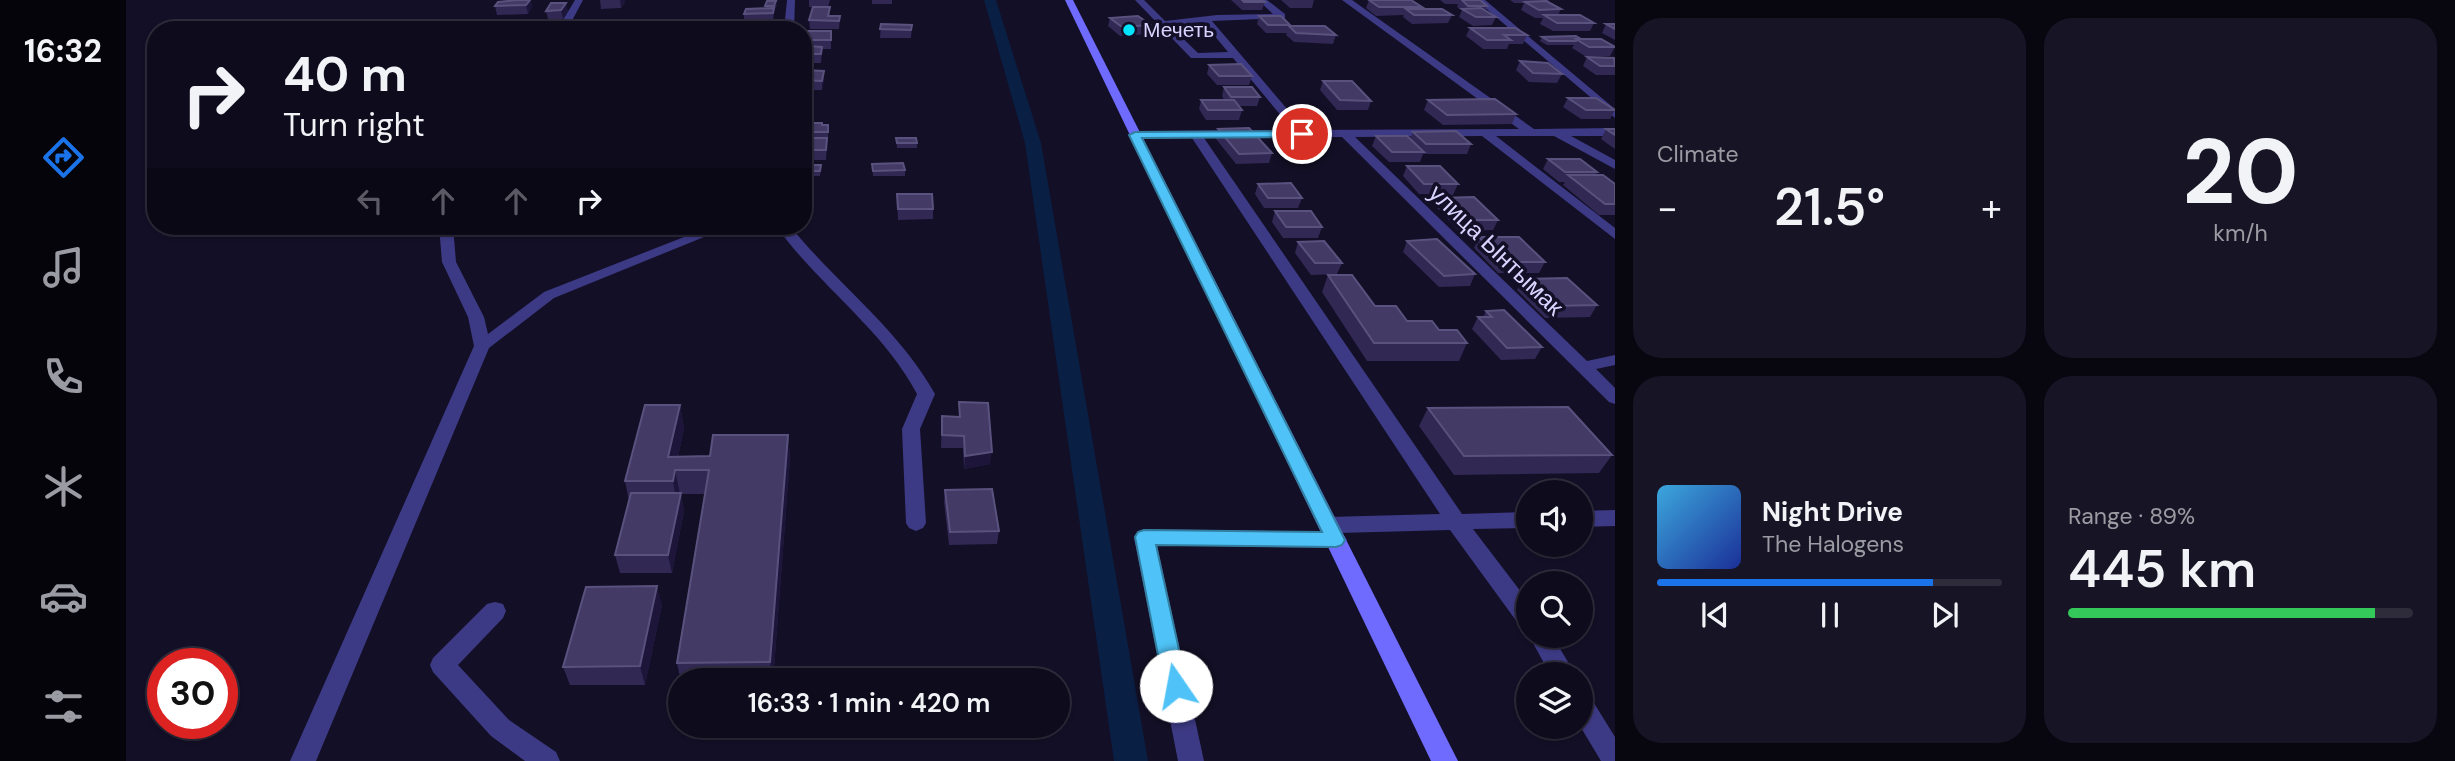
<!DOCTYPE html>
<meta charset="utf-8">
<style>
:root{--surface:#0e0b1c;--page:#171425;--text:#f1f3f6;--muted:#9b9ba3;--line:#2e2b3b;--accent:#1a73e8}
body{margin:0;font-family:"DM Sans",sans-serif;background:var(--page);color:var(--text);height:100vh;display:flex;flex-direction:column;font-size:26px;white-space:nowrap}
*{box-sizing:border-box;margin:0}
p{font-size:23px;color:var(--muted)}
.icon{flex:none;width:38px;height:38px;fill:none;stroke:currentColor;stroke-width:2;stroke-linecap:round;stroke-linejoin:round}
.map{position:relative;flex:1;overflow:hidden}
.drawer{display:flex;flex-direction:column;gap:18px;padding:18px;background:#08060f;width:840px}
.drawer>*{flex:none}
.hud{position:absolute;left:21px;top:21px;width:665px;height:214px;border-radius:28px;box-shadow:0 2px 5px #0004,0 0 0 2px var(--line);background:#0e0b1c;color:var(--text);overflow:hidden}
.buttons{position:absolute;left:1390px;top:480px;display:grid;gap:14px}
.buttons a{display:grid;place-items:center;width:77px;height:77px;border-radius:50%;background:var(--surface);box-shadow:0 2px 5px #0004,0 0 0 2px var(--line);font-size:35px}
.speed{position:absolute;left:21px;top:648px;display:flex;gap:14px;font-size:35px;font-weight:700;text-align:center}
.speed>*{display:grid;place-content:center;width:91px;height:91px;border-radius:50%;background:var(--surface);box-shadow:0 2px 5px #0004,0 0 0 2px var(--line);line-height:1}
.speed .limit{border:10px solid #d22;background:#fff;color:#111}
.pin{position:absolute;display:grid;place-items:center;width:60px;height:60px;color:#fff;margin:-30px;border:4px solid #fff;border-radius:50%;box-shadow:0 2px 7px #0007}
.me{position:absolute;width:77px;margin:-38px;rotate:348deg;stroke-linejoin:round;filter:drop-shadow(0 0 5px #0008)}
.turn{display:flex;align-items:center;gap:24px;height:147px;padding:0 21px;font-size:32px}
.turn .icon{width:91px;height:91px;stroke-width:2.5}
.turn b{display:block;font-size:49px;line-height:60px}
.lanes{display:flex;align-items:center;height:66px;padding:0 21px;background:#0003;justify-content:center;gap:35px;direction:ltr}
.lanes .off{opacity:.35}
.big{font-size:52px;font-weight:600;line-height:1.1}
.drawer .tile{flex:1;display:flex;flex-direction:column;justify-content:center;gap:10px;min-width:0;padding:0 24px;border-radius:28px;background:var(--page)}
.drawer .dial{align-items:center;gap:0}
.dial b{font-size:91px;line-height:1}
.song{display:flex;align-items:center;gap:21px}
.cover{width:84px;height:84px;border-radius:10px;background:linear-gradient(135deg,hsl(200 70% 55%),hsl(230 70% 35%))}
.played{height:7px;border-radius:4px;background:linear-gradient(90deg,var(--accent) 80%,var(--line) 80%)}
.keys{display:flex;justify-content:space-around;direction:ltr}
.heat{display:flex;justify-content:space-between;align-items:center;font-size:38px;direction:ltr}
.charge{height:10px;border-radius:5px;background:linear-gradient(90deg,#34c759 89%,var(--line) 0)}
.drawer .tiles{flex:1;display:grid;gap:18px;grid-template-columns:repeat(2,1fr)}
.trip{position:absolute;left:542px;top:668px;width:402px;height:70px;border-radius:35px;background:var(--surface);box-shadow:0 2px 5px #0004,0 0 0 2px var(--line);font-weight:600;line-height:70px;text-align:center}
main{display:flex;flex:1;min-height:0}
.tabs{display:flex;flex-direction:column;width:126px;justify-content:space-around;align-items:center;background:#06040b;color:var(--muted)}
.tabs .icon{width:49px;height:49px}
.tabs .current{color:var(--accent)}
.tabs b{font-size:32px;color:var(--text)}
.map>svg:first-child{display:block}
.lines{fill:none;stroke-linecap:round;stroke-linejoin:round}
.canal{fill:#0a1f44;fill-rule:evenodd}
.street{fill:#3d3a85;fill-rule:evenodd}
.secondary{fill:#6f6bff;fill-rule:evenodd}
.wall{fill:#312854}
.shaded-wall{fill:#1d163a}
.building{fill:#433a66;stroke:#5a527e;stroke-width:2}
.route{fill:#4fc3f7;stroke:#337fa1;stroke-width:2}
.poi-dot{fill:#00e5ff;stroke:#130f26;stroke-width:2.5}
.labels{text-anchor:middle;stroke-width:7;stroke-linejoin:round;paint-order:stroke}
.far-poi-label{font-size:21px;fill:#d9d4ff;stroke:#130f26;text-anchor:start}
.street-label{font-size:24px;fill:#d9d4ff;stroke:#130f26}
</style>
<main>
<nav class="tabs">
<b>16:32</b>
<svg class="icon current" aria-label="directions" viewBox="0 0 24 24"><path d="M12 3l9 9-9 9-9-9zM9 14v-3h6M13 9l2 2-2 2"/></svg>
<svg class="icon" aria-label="music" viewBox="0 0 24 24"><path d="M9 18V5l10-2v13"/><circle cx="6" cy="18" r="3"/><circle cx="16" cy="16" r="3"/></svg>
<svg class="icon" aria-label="phone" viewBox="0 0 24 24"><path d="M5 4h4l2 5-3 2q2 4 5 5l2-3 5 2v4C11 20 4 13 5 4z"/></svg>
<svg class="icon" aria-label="climate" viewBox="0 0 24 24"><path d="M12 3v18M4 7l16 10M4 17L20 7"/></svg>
<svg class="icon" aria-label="car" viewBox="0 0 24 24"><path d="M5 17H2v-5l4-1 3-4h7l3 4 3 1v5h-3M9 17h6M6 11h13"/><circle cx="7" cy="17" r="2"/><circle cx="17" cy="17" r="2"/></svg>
<svg class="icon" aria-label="filters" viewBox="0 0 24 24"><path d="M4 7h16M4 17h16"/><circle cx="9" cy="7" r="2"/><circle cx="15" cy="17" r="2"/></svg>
</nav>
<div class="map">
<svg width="1489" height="761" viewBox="0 0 1489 761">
<rect width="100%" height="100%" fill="#130f26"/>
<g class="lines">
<path class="canal" d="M858 0H870L915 143 1022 761H988L899 143Z"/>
<path class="street" d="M449 0H457L441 30H431Z
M661 0H669L668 30H658Z
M1009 0H1018L1039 21 1091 15 1147 14 1132 0H1141L1159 14V18L1086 21 1179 130 1393 129 1216 0H1226L1408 129 1489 128V136H1445L1489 160V169L1428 136H1370L1489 228V239L1356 136 1229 137 1461 361 1489 355V365L1470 369 1489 388V404L1483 402 1216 137 1078 138 1336 514 1402 512V528L1347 529 1402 601V628L1394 626 1324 530 1212 533 1217 534 1221 540 1217 546 1210 548 1031 545 1078 761H1052L1008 537 1012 531 1019 529 1199 532 1192 525 1195 519 1202 517 1314 514 1066 138 1009 139 1003 135 1009 131 1167 130 1107 58H1065ZM1077 22 1078 23 1102 52 1072 53 1044 26Z
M1350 0H1359L1489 109V118Z
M313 226H327L330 262 358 317 362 334 418 292 586 226H605L428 298 363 348 190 761H164L348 346 342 317 316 262Z
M650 226H664C711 284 772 328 809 394L794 429 800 523 797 528 790 531 783 528 780 523 776 429 791 394C756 328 693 286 650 226Z
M1489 510V526L1454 527V511Z
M369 602 377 604 380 611 377 618 332 665 383 720 430 752 434 761H399L365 736 307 672 304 665 307 658 361 604Z
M1402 634 1426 635 1449 674H1424Z
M1454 692 1463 695 1489 737V761H1475L1454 726Z"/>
<path class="secondary" d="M939 0H947L1332 761H1305Z"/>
</g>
<path class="wall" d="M391 0 406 6 402 14 371 15 369 6Z
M474 0H499V2L495 8 475 9Z
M683 0H704L702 7H683Z
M746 0H766V4H746Z
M1105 0H1137L1139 2 1136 10H1116Z
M1155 0H1188L1186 8H1164Z
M1243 0 1296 7 1295 9 1326 15 1322 23 1286 24 1277 17 1278 15 1250 16 1240 8Z
M1314 0H1354L1361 6 1359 11 1370 17 1366 25 1347 26 1333 17 1336 10 1331 7 1332 4H1319Z
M1384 0H1423L1422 3 1435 9 1432 15 1468 23 1464 31H1427L1414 24 1417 18H1409L1395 10 1398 3H1388Z
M425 3 442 11 437 19H422L420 11Z
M651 5 648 10 647 22H643L644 30H618V14L639 8V6Z
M704 16H714L713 29H684L683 20Z
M1133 16 1164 25V26L1210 35 1207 44 1168 42 1160 35 1161 33H1140L1131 24Z
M984 18 1025 25 1023 34 994 36 982 26Z
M386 20 402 28 401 30H383L382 26Z
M755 24 786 25 785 38H754Z
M1480 24H1489V40L1476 33Z
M1344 28 1401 35 1397 44H1383L1381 49H1357L1340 36Z
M705 31V49H696L695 63H679L678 54 681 46 680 40Z
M1416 37 1455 39 1489 47 1484 56H1459L1446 48 1448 45H1421L1414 41Z
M1461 57 1489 58V75H1470L1457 66Z
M1394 61 1436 74 1431 83 1403 82 1390 70Z
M1083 65 1126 76 1123 85H1091L1081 74Z
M677 70 698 71V80L696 90H677Z
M1197 81 1245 101 1242 110H1211L1194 90Z
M1098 87 1134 97 1131 106H1113L1116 110 1113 120H1080L1073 109 1075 100H1098L1096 96Z
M1442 98 1489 110 1484 119H1455L1437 107Z
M1302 100 1390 114 1386 124 1317 125 1298 110Z
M677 123 702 125V142H701L700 160H677Z
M1092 129 1146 153 1143 163 1110 164 1090 139Z
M1480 129H1489V149L1475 139Z
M1287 132 1345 144 1341 154H1297L1294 162H1263L1246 146 1250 136 1284 139Z
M770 138 791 143V148H771Z
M1422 159 1471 172 1470 175 1489 184V215H1473L1437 185 1439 182H1433L1417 169Z
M746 164 779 170V176H747Z
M677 165 695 170 694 176H677Z
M1281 166 1332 184 1327 195 1293 194 1277 176Z
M1132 184 1176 198 1172 208H1138L1129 194Z
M771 194 807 209V219L772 220Z
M1315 198 1372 220 1367 230 1333 231 1311 208Z
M1149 211 1196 227 1192 238H1157L1146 222Z
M1353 237 1419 262 1413 273H1372L1348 248Z
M1281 241 1349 274 1344 286 1313 287 1277 252Z
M1172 242 1216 263 1211 274 1185 275 1169 253Z
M1202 275 1249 306 1281 321 1313 330 1341 343 1333 361H1241L1196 292Z
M1397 279 1471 305 1464 317 1419 318 1391 290Z
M1360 311 1416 347 1409 359 1375 360 1346 329 1352 317H1357Z
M833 402 864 464 838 469 837 448H815L816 416 833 417Z
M554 405 558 428 552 457 584 456 662 435 664 458 647 681H555V682L551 663 579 494H555L558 511 546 573H494L489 555 503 501 499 481Z
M1302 408 1486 455 1473 473 1328 475 1293 426Z
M819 490 873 531 871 544 823 545 818 502Z
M536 605 519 685H444L437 667Z"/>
<path class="shaded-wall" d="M404 0H405L406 6 402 14 400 5Z
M494 0H499V2L495 8Z
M440 3 442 11 437 19 435 10Z
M400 20 402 28 401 30H398L397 26Z
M698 71V80L696 90V81Z
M554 405 558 428 547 480 542 457Z
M662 435 664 458 647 681H646L644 662Z
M866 452 864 464 838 469 839 456Z
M549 470 554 494 551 504 547 481Z
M555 493 558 511 546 573 542 555Z
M531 586 536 605 519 685 514 666Z"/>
<path class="building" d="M391 0H404L400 5 369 6 372 2Z
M1116 0H1137L1139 2H1118Z
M1243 0H1285L1296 7H1253Z
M1336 0H1354L1361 6H1342Z
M641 1H650L648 6H639Z
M1420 1 1435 9 1413 10 1399 2Z
M425 3H440L435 10 420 11Z
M687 7H704L702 16H714L713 21 683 20Z
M648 8 647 13 618 14 620 9Z
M1355 8 1370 17H1350L1336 9Z
M1280 9H1316L1326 15H1288Z
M1418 15H1454L1468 23H1431Z
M1012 16 1025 25 996 27 984 18Z
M1133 16H1155L1164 25H1142Z
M386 20H400L397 26H382Z
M619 21H643L642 25H618Z
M460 24H483L479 30H455Z
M755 24 786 25 785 30 754 29Z
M1480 24H1489V29Z
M1163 26H1199L1210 35 1170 33Z
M1344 28H1389L1401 35H1378L1385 40H1361Z
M681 31H705V40H680Z
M1450 36 1455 39H1450V41H1423L1416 37Z
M1450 39H1475L1489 47H1463Z
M680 46 696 47 695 54H678Z
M1461 57 1488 58 1489 66H1474Z
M1394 61 1422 63 1436 74 1407 73Z
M1115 64 1126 76H1093L1083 65Z
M677 70 698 71 696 81 677 80Z
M1197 81H1226L1245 101 1214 100Z
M1098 87H1126L1134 97H1105Z
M1442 98H1470L1489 110H1460Z
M1369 99 1390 114 1321 115 1302 100Z
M1075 100H1108L1116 110H1082Z
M677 123H696V125H702V132H677Z
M1123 128 1146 153 1113 154 1092 129Z
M1480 129H1489V135Z
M1330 131 1345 144H1300L1287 132Z
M1250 136H1281L1298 152H1266Z
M677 138H701L700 150H677Z
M770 138H790L791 143H771Z
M1422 159H1454L1471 172H1439Z
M777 163 779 170 747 171 746 164Z
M677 165H695L694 171H677Z
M1281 166H1314L1332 184H1298Z
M1442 175H1477L1489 184V204H1479Z
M1165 183 1176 198H1142L1132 184Z
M771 194H806L807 209H772Z
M1348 197 1372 220H1338L1315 198Z
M1149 211H1185L1196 227H1160Z
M1353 237H1393L1419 262H1377Z
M1311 239 1349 274 1318 276 1281 241Z
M1198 241 1216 263H1189L1172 242Z
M1202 275H1226L1249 306H1270L1281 321H1306L1313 330H1331L1341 343H1248Z
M1441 278 1471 305 1425 306 1397 279Z
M1378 310 1416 347 1381 348 1352 317H1366L1360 311Z
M833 402 862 403 866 452 839 456 838 436 816 435V416L834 417Z
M519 405H554L542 457 584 456 587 435H662L644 662 551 663 583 470H549L547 481H499Z
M1442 407 1486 455 1338 456 1302 408Z
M866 489 873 531 824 532 819 490Z
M505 493H555L542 555H489Z
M531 586 514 666 437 667 460 587Z"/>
<path class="route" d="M1176 131 1180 132V137L1016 138 1219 540 1216 545 1210 547 1030 545 1061 686 1058 693 1050 696 1042 693 1038 686 1009 537 1012 532 1018 530 1196 532 1003 135 1009 132Z"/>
<circle class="poi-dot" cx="1003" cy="30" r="7"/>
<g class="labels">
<g class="far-poi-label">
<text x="1017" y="37">Мечеть</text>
</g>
<g class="street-label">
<text transform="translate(1370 250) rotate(44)" y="8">улица Ынтымак</text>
</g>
</g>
</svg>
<div class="buttons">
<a><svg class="icon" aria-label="sound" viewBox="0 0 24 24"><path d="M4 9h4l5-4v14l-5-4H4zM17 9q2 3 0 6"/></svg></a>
<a><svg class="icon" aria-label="search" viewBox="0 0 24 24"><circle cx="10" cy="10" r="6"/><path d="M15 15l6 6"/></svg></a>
<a><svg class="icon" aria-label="layers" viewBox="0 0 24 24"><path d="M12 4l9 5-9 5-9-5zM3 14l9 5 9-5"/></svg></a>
</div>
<div class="speed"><div class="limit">30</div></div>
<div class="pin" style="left:1176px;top:134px;background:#d93025"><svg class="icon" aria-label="arrive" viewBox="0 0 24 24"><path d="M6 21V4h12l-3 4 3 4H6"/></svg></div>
<svg class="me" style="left:1050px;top:686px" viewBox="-20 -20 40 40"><circle r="19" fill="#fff"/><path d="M0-13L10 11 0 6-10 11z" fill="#4fc3f7"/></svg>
<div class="trip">16:33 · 1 min · 420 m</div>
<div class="hud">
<div class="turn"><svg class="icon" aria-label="right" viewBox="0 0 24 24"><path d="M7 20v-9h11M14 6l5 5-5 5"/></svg><div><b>40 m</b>Turn right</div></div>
<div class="lanes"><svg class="icon off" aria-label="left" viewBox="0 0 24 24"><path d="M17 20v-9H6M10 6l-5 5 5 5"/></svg><svg class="icon off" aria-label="ahead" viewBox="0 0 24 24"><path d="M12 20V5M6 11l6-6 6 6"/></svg><svg class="icon off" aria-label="ahead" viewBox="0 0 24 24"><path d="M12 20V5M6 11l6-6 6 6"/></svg><svg class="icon" aria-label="right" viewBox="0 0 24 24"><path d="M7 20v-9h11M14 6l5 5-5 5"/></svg></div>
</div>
</div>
<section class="drawer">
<div class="tiles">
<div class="tile"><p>Climate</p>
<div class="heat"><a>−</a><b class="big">21.5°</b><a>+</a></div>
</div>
<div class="tile dial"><b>20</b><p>km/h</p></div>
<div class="tile">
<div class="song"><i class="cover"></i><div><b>Night Drive</b><p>The Halogens</p></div></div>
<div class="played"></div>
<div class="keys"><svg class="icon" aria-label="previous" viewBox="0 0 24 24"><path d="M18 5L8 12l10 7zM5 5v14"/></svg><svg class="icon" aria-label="pause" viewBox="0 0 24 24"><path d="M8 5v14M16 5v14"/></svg><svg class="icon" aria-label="next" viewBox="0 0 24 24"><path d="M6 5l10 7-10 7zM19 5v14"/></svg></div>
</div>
<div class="tile"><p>Range · 89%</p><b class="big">445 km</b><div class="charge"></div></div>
</div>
</section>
</main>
